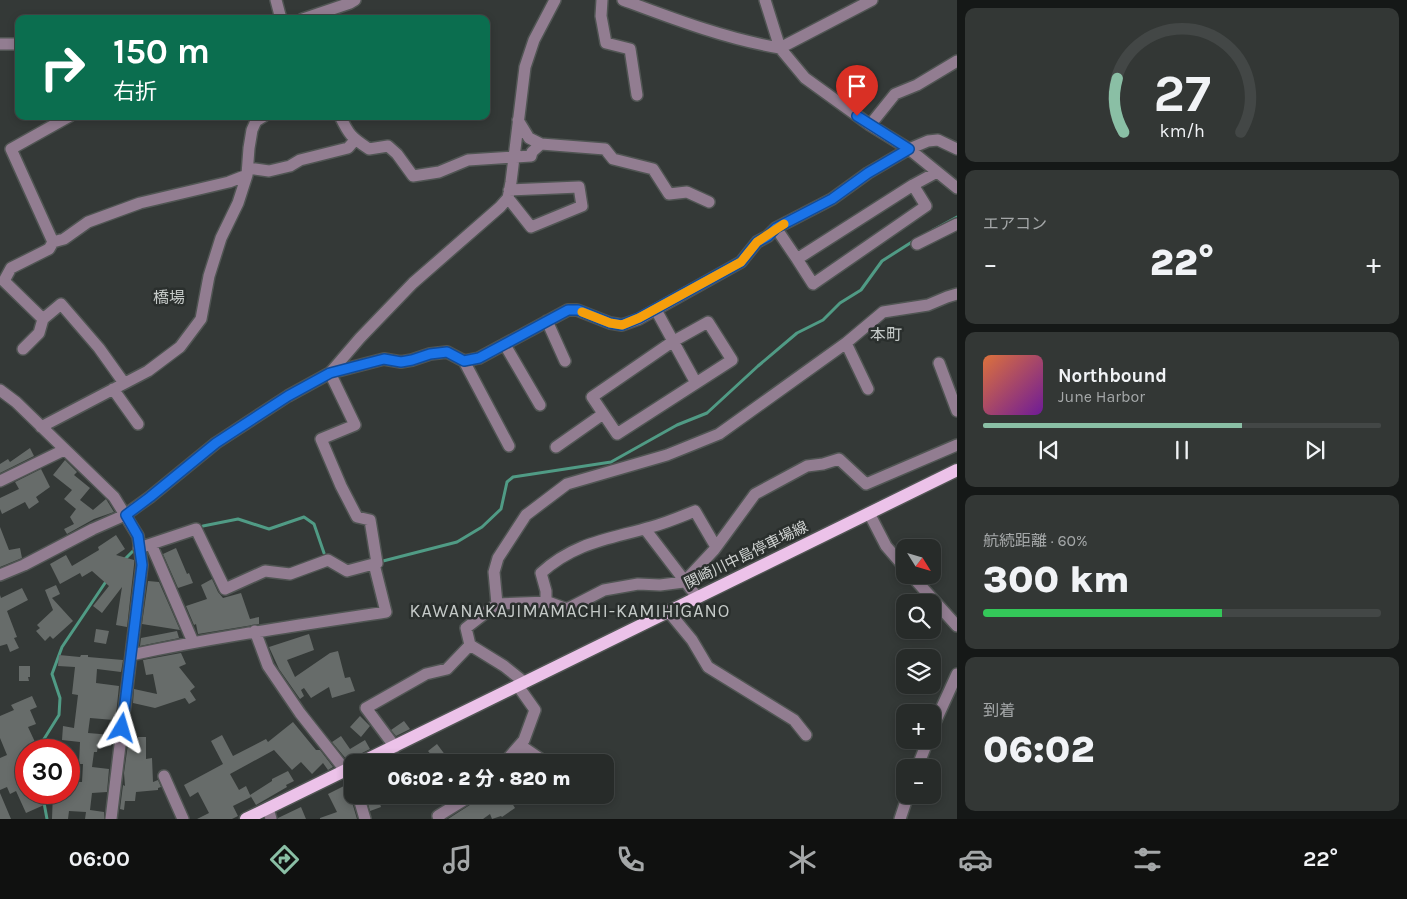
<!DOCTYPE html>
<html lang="ja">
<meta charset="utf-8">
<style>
:root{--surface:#272b29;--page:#333735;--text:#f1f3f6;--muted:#a4a7a8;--line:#434746;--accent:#8abfa5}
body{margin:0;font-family:Karla,"Noto Sans JP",sans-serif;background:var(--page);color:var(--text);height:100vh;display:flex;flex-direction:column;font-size:19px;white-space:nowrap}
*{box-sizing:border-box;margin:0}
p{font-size:16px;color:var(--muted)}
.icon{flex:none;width:28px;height:28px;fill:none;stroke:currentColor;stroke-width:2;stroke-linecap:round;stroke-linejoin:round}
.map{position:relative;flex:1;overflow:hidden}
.drawer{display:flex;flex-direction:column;gap:8px;padding:8px;background:#151817;width:450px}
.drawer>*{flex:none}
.hud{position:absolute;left:15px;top:15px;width:475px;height:105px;border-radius:10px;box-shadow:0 2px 8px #0003,0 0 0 1px var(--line);background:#0b6e4f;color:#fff;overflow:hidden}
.needle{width:32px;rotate:127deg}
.tools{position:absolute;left:896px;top:539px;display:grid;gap:10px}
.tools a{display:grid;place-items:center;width:45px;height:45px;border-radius:10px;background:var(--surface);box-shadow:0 2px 8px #0003,0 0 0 1px var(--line);font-size:25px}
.speed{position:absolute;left:15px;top:739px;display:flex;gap:10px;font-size:25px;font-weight:700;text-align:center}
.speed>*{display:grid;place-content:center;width:65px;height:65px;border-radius:50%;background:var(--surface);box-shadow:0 2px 8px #0003,0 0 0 1px var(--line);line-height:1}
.speed .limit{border:8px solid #d22;background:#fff;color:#111}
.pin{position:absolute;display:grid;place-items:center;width:42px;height:42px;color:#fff;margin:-51px -21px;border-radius:50% 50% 50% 0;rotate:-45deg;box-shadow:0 0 5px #0007}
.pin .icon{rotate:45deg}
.me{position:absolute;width:55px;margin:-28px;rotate:7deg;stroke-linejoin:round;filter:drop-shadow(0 0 4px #0008)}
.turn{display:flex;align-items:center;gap:18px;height:105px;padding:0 15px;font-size:22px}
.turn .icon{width:65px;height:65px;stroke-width:2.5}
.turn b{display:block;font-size:35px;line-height:42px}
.big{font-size:38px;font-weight:800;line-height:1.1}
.drawer .widget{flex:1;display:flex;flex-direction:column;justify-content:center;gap:8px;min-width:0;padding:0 18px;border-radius:10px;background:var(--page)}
.drawer .dial{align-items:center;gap:0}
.dial svg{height:130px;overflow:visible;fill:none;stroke:var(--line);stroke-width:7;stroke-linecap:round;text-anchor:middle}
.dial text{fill:var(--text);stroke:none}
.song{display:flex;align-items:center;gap:15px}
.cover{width:60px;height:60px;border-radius:8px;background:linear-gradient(135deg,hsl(20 70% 55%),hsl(280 70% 35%))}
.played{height:5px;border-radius:2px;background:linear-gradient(90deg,var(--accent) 65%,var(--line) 65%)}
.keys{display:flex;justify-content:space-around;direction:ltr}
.heat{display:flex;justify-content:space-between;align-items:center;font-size:28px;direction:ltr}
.charge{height:8px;border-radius:4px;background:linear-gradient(90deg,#34c759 60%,var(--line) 0)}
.trip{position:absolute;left:344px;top:754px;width:270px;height:50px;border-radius:10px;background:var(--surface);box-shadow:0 2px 8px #0003,0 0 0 1px var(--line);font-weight:800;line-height:50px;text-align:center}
.tab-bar{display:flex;height:80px;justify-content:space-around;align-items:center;background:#101110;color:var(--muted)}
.tab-bar .icon{width:35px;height:35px}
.tab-bar .active{color:var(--accent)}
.tab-bar b{font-size:22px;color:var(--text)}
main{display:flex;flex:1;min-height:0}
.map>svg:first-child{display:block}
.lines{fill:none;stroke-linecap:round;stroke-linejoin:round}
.stream{stroke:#509b85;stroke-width:3}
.building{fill:#676c6a}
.minor-casing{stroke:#505553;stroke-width:14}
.major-casing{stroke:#505553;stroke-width:15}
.minor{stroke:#927d91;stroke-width:11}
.major{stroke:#ecc2e9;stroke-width:12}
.route-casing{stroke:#114b97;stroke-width:12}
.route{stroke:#1a73e8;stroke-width:9}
.slow{stroke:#f59e0b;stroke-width:9}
.labels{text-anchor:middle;stroke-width:5;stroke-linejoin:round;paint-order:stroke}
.street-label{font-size:15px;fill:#d0d3d2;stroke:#2a2f2d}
.neighbourhood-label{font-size:16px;fill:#c5cac8;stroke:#2a2f2d}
.quarter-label{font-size:18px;letter-spacing:1px;fill:#c5cac8;stroke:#2a2f2d}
</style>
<main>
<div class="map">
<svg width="957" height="819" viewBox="0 0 957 819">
<rect width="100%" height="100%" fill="#343937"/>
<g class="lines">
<path class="stream" d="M933 230 957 217
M203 526 238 519 269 529 304 517 314 524 324 553
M124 560 134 550
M383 561 457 542 482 527 501 509 507 482 513 477 611 462 677 425 707 413 758 366 797 333 823 320 840 303 861 290 882 261 915 240
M42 750 44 739 59 715 60 698 52 674 62 647 107 580
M42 792 47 819"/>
</g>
<path class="building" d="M30 448 34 456 0 473V464L8 459 10 462Z
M65 460 77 472 74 475 90 488 80 500 93 510 106 499 114 512 94 519 67 534 64 529 74 524 70 517 76 509 64 499 72 490 53 475Z
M41 469 50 487 36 497 39 502 29 509 25 502 2 514 0 509V498L19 489 15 482Z
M0 527 9 550 20 548 22 558 0 567Z
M116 535 125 549 116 555 134 560V565L127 627 116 625 122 587 102 613 93 606 109 586 92 571 82 577 80 573 60 584 50 564 66 555 72 566 99 550 98 547Z
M176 548 187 574 189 573 193 583 178 588 163 554Z
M212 579 218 592 223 598 241 593 250 619 259 617V624L198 634 196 624 194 625 186 606 207 599 201 585Z
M148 581 159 582 180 630 142 624Z
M56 585 60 594 52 598 73 621 53 639 50 636 45 641 36 631 40 628 37 625 53 610 45 590Z
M22 588 28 600 7 611 17 637 14 638 19 648 10 652 7 644 0 646V595L1 598Z
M96 629 109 631 106 644 94 642Z
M177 631 179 638 140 646 141 638Z
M309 634 314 650 287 660 295 677 330 653 338 651 345 678 350 677 355 691 332 698 329 687 311 698 304 688 301 690 304 696 300 699 279 669 269 647Z
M181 653 186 664 179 667 195 687 190 691 196 700 189 704 185 698 155 708 133 703 134 689 157 694 153 674 146 675 143 660Z
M59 655 80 657 81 655H88V657L123 660 121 672 97 669 96 683 119 686 116 715H114V720L90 718 88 733 112 735 111 746 98 745 97 752H94L92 767 109 769 107 792 92 793 90 810 104 812V819H85L86 812 69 811 68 819H52L53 792H69V782H82L83 764H79L80 742 62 740 63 726 74 728 78 695 72 694 75 667 58 666Z
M19 666H30V677H28L29 681H19Z
M32 696 37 707 30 710 36 724 28 727 35 742 41 740 40 750H26V792H39L44 805 26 813 16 791 10 794 7 787 0 790V758L7 755 0 738V716L14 710 11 705Z
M360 716 370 726 361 737 350 727Z
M404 721 410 729 396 736 391 730Z
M293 722 316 750H320L333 767 328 770 323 763 312 774 301 762 292 770 274 750 230 774 239 790 246 786 251 797 233 806 238 816 232 819H197L209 813 198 792 190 797 184 785 223 764 211 741 222 735 233 756 266 739 268 742Z
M341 736 350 749 365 740 370 749 358 755 354 759 347 760 332 742Z
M138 737H146V759L152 758 153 782 158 780 161 787 158 788V790L136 792 135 801H125L124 810 120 809 123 785 125 786 124 773 128 744 138 745Z
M437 744 446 756 437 762 428 751Z
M288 771 294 781 286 785 287 787 256 805 250 795 272 781V779Z
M344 786 352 802 357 819H320V818L337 812 328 794Z
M0 793 11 819H0Z
M368 795H377L381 807 370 811 366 796Z
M479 795H507L515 808 502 817 501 816 492 819 490 814 483 819H448L476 801Z
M301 807 306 819H278V818Z"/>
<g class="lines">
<g class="minor-casing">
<path id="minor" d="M276 0 281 19
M602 0 601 16 606 43 630 49 637 95
M623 0C674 19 726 39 780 48L872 0
M765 0 780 48 805 78 870 125 909 149 957 188
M303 19 350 3 355 0
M0 44H19
M340 116C349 135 351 137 369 149L388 146 397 154 413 176 439 172 468 160 531 156 532 152 541 144
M518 120 529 138 541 144 605 149 613 159 653 169 669 194 687 192 709 202
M870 125 895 94 917 85 957 61
M248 168 269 171 290 166 300 160 348 148 355 140
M508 198 531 227 582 206 579 187 509 190
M776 228 797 259 913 185 937 172
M53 242 11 149 70 116
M917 244 957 224
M797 259 813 284 926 206 913 185
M656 310 696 383
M547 321 565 361
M708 322 732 360 617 434 592 397 672 342Z
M846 343 868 389
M505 345 540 405
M23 349 39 333 43 319
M464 361 509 446
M939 363 957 411
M124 383 99 348 61 304 43 319 4 281 11 268 49 249 53 242 64 239 88 222 140 203 229 182 247 175
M113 389 138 424
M0 390 16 402 114 497 138 536 142 565 111 819
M41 427 148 371 180 347 201 319 209 276 221 238 238 203 247 175 249 148 252 130 256 121 264 116
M556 447 603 414
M0 481 64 450
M869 513 886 546 905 568
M645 529 697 597
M151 544 193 642
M139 548 196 529 225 589 265 571 290 574 328 560 347 571 377 563 370 520 357 517 341 486 321 439 355 425 330 373 384 359 401 362 412 360 430 354 447 352 464 361 479 358 568 310H577L610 323 622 325 639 319 741 262 757 242 768 236 776 228 832 199 868 173 909 149 928 141 938 140 957 149
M0 575 24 565 93 529 125 515 150 497 216 443 288 396 330 373 360 338 413 283 500 207 508 198 511 182 525 67 534 40 555 0
M911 575 957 626
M546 602V591L541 573C575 542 610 539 651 527 666 523 680 517 695 511L716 547
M497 604 548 602 567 609 604 590 638 584 660 585 684 582 714 550 755 494 807 466 823 464 839 459 866 484 957 445
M668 611 692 640 708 667 794 720 806 735
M255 631 268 666 300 713 345 770
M131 655C215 637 300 625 386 612L374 564
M524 682 504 666 470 645 466 628 497 604 494 572 498 558 526 515 567 484 667 455 719 434 846 343 883 312 928 305 947 297 957 294
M932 729 957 674
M520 745 545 762
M395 747 366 708 426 674 447 669 470 645
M505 762 524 740 535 710 518 686
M917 768 928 740
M164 776 183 819
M358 795 365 819
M268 808 271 819
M439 819 438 816 472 795
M900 819 908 795"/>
</g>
<g class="major-casing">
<path id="major" d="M362 762 957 470
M246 819 352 767"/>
</g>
<use href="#minor" class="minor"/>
<use href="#major" class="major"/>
</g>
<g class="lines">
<g class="route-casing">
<path id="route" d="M122 728 142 565 138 536 126 515 150 497 216 443 288 396 330 373 384 359 401 362 412 360 430 354 447 352 464 361 479 358 568 310H578L610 323 622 325 639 318 741 262 757 242 768 236 776 228 832 199 868 173 909 149 857 116"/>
</g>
<use href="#route" class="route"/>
<path class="slow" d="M582 312 610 323 622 325 639 318 741 262 757 242 784 224"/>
</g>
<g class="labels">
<g class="street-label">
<text transform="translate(746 555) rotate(-26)" y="5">関崎川中島停車場線</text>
</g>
<g class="neighbourhood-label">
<text x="169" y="303">橋場</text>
<text x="886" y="340">本町</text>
</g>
<g class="quarter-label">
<text x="570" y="617">KAWANAKAJIMAMACHI-KAMIHIGANO</text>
</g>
</g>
</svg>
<div class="tools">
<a><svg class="needle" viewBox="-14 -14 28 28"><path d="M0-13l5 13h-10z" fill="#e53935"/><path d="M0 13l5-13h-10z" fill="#a4a7a8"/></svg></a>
<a><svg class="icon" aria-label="search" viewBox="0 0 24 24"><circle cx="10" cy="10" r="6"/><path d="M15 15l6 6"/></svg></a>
<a><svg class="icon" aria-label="layers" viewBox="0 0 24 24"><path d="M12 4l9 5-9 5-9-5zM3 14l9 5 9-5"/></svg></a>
<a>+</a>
<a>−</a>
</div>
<div class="speed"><div class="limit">30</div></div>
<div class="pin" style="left:857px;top:116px;background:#d93025"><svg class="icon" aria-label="arrive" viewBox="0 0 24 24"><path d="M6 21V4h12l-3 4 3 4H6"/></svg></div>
<svg class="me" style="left:122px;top:728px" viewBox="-20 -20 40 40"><path d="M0-17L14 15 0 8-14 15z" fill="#1a73e8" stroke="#fff" stroke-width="4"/></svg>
<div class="trip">06:02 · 2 分 · 820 m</div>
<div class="hud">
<div class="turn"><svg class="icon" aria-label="right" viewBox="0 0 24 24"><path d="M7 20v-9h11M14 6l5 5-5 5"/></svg><div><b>150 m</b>右折</div></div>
</div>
</div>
<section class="drawer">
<div class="widget dial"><svg viewBox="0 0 100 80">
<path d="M14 69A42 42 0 1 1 86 69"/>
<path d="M14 69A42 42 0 0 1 10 36" stroke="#8abfa5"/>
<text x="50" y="56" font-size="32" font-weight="700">27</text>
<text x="50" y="72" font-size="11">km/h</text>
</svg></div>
<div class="widget"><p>エアコン</p>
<div class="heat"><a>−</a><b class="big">22°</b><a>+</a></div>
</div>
<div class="widget">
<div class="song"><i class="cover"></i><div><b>Northbound</b><p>June Harbor</p></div></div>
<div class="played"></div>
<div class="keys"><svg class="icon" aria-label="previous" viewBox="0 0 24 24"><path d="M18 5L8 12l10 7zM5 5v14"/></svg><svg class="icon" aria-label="pause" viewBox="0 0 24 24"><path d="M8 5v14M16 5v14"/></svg><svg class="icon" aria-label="next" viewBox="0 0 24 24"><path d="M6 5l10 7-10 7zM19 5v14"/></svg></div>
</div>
<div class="widget"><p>航続距離 · 60%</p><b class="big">300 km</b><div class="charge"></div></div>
<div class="widget"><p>到着</p><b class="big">06:02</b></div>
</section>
</main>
<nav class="tab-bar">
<b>06:00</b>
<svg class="icon active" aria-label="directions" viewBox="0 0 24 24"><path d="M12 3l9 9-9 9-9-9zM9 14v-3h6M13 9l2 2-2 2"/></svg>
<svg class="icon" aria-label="music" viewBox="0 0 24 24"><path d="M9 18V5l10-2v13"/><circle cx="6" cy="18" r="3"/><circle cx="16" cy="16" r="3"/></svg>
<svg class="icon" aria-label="phone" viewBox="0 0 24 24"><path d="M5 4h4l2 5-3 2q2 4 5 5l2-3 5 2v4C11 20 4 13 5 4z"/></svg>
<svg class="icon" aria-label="climate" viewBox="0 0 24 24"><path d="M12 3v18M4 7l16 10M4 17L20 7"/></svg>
<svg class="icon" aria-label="car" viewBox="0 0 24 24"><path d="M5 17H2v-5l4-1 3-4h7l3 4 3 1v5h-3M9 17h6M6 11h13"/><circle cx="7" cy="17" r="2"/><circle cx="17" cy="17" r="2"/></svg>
<svg class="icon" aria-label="filters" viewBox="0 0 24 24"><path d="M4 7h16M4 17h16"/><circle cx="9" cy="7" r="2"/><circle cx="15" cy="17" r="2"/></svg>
<b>22°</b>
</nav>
